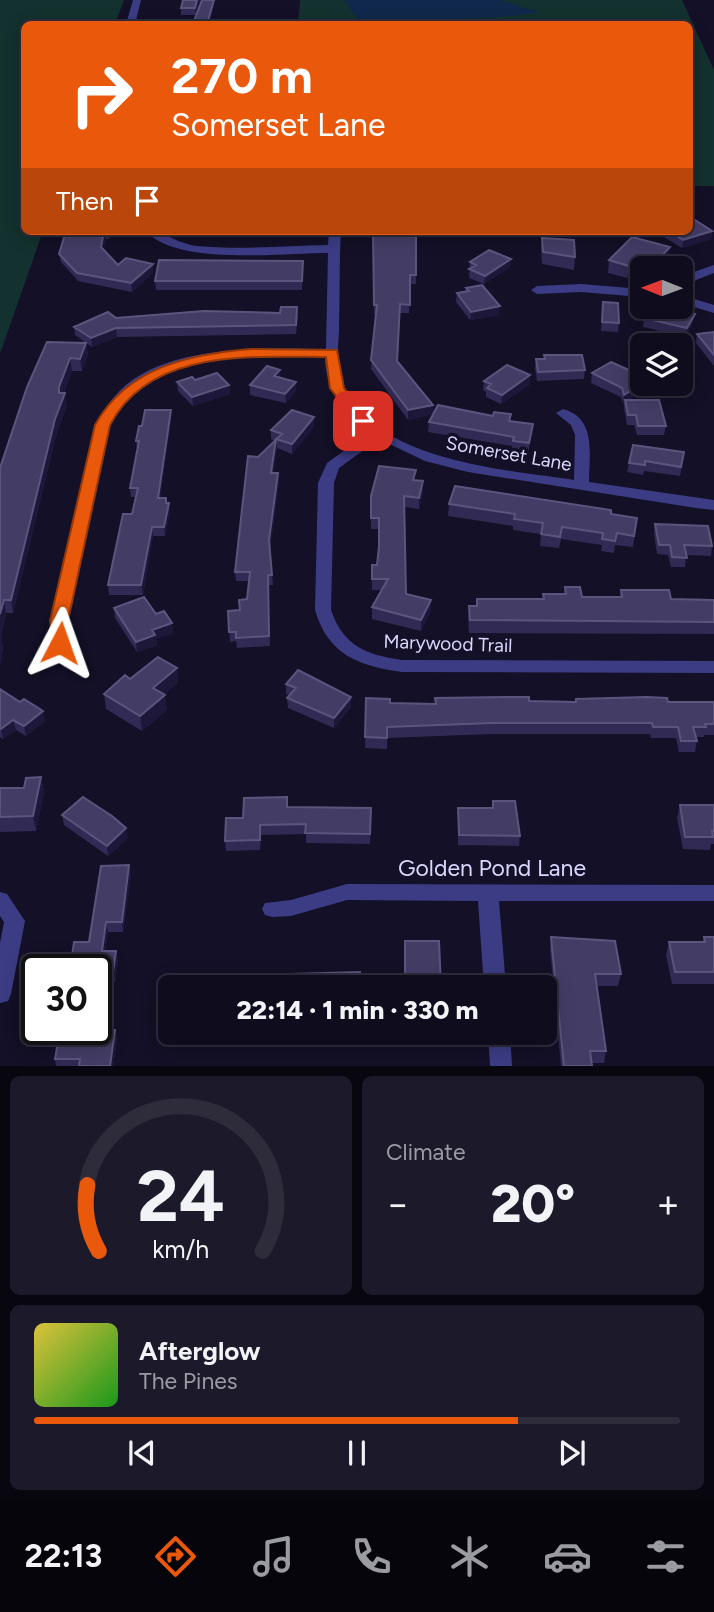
<!DOCTYPE html>
<meta charset="utf-8">
<style>
:root{--surface:#0e0c1d;--page:#1c1a2a;--text:#f1f3f6;--muted:#9b9ba4;--line:#2e2c3b;--accent:#ea580c}
body{margin:0;font-family:Figtree,sans-serif;background:var(--page);color:var(--text);height:100vh;display:flex;flex-direction:column;font-size:26px;white-space:nowrap}
*{box-sizing:border-box;margin:0}
p{font-size:23px;color:var(--muted)}
.icon{flex:none;width:38px;height:38px;fill:none;stroke:currentColor;stroke-width:2;stroke-linecap:round;stroke-linejoin:round}
.map{position:relative;height:1066px;overflow:hidden}
.sheet{display:flex;flex-direction:column;gap:10px;padding:10px;background:#080710;flex:1}
.sheet>*{flex:none}
.banner{position:absolute;left:21px;top:21px;width:672px;height:214px;border-radius:10px;box-shadow:0 4px 18px #0003,0 0 0 2px var(--line);background:#ea580c;color:#fff;overflow:hidden}
.needle{width:46px;rotate:271deg}
.tools{position:absolute;left:630px;top:256px;display:grid;gap:14px}
.tools a{display:grid;place-items:center;width:63px;height:63px;border-radius:10px;background:var(--surface);box-shadow:0 4px 18px #0003,0 0 0 2px var(--line);font-size:35px}
.speed{position:absolute;left:21px;top:954px;display:flex;gap:14px;font-size:35px;font-weight:700;text-align:center}
.speed>*{display:grid;place-content:center;width:91px;height:91px;border-radius:50%;background:var(--surface);box-shadow:0 4px 18px #0003,0 0 0 2px var(--line);line-height:1}
.speed .limit{border:4px solid #111;border-radius:10px;background:#fff;color:#111}
.pin{position:absolute;display:grid;place-items:center;width:60px;height:60px;color:#fff;margin:-30px;border-radius:14px;box-shadow:0 4px 10px #0006}
.me{position:absolute;width:77px;margin:-38px;rotate:4deg;stroke-linejoin:round;filter:drop-shadow(0 0 5px #0008)}
.turn{display:flex;align-items:center;gap:24px;height:147px;padding:0 35px;font-size:32px}
.turn .icon{width:91px;height:91px;stroke-width:2.5}
.turn b{display:block;font-size:49px;line-height:60px}
.then{display:flex;align-items:center;height:66px;padding:0 35px;background:#0003;gap:14px;font-size:26px}
.big{font-size:52px;font-weight:800;line-height:1.1}
.sheet .card{flex:1;display:flex;flex-direction:column;justify-content:center;gap:10px;min-width:0;padding:0 24px;border-radius:10px;background:var(--page)}
.sheet .dial{align-items:center;gap:0}
.dial svg{height:182px;overflow:visible;fill:none;stroke:var(--line);stroke-width:7;stroke-linecap:round;text-anchor:middle}
.dial text{fill:var(--text);stroke:none}
.song{display:flex;align-items:center;gap:21px}
.cover{width:84px;height:84px;border-radius:10px;background:linear-gradient(135deg,hsl(50 70% 55%),hsl(120 70% 35%))}
.played{height:7px;border-radius:4px;background:linear-gradient(90deg,var(--accent) 75%,var(--line) 75%)}
.keys{display:flex;justify-content:space-around;direction:ltr}
.heat{display:flex;justify-content:space-between;align-items:center;font-size:38px;direction:ltr}
.sheet .tiles{flex:1;display:grid;gap:10px;grid-template-columns:1fr 1fr}
.card:last-child{grid-column:span 2}
.trip{position:absolute;left:158px;top:975px;width:399px;height:70px;border-radius:10px;background:var(--surface);box-shadow:0 4px 18px #0003,0 0 0 2px var(--line);font-weight:800;line-height:70px;text-align:center}
.tab-bar{display:flex;height:112px;justify-content:space-around;align-items:center;background:#06050c;color:var(--muted)}
.tab-bar .icon{width:49px;height:49px}
.tab-bar .current{color:var(--accent)}
.tab-bar b{font-size:32px;color:var(--text)}
.map>svg:first-child{display:block}
.green{fill:#13312e}
.water{fill:#10284b}
.lines{fill:none;stroke-linecap:round;stroke-linejoin:round}
.minor{fill:#3c3c85;fill-rule:evenodd}
.wall{fill:#312a54}
.shaded-wall{fill:#1d183a}
.building{fill:#433d66;stroke:#5b557e;stroke-width:2}
.route{fill:#ea580c;stroke:#983908;stroke-width:2}
.labels{text-anchor:middle;stroke-width:7;stroke-linejoin:round;paint-order:stroke}
.street-label{font-size:19px;fill:#dad7fe;stroke:#131027}
.near-street-label{font-size:23px;fill:#dad7fe;stroke:#131027}
</style>
<div class="map">
<svg width="714" height="1066" viewBox="0 0 714 1066">
<rect width="100%" height="100%" fill="#131027"/>
<path class="green" d="M0 0H124L115 24H24V231H43L0 354Z
M300 0H682L714 70V186H690V24H298Z"/>
<path class="water" d="M344 0H499L539 12C507 18 473 18 439 19L432 24H361Z"/>
<g class="lines">
<path class="minor" d="M133 0H141L135 24H126Z
M146 231C164 231 178 244 197 246 240 250 285 246 328 245L329 231H341C339 263 340 296 339 328 339 341 336 358 339 371 358 460 502 469 574 480L575 435 571 425 556 413 563 409C597 418 589 455 589 482L714 500V510L696 508 468 472 425 461 379 439 339 468 334 483 331 610C343 646 367 655 402 660L714 661V673L402 672C359 666 328 655 315 610L318 483 327 463 369 433C343 417 325 387 325 357 265 356 167 350 124 402 119 409 115 418 110 425L67 621 69 643 79 663 76 667H64L51 643V621C60 581 69 541 78 502 86 466 90 426 114 397 158 343 263 348 326 349L328 253C283 253 176 266 146 231Z
M714 265V273L696 280 685 293 681 294V282L688 274Z
M581 284 642 289V297L581 292 537 294 531 290 537 286Z
M681 295 714 305V313L681 303Z
M347 884 714 885V901H499L506 987H484L478 901 347 900 291 916 272 917 265 915 262 909 265 903 291 900Z
M0 892 7 894 25 921 11 994 8 1001 0 1003V943L4 922 0 916Z
M488 1032H510L512 1066H490Z"/>
</g>
<path class="wall" d="M183 0H200L196 15H181V8Z
M66 231H111L109 239H106L103 250 118 265 153 273 132 292 78 281 61 262 59 254Z
M183 231H221V233H184Z
M260 231H299V236L260 237Z
M373 231H501V234H416V284H410L409 313H400L398 362 433 414 408 420 371 369 376 314H374Z
M665 231H712L711 239 682 248 664 237Z
M542 238 575 257 574 270 542 264 541 250Z
M670 247 668 260 661 268H642V280L629 276 627 278 608 273 609 260Z
M303 261 302 290H156L155 281Z
M470 262 510 267 484 284 469 278Z
M466 288 499 315 470 320 456 302 457 293 465 292Z
M603 302 619 323 618 332 601 331Z
M298 316 296 334 117 337 92 347 86 343 88 355 82 371H72L64 393 67 406 57 432 13 613H6L1 636 3 649 0 665V468L27 387 86 343 75 335 74 327 116 318Z
M644 318 693 323 686 337 643 327Z
M714 332V366L696 343 697 334Z
M544 355 585 370 584 379 537 381 535 368 536 359H544Z
M592 373 647 388 629 400 666 426 664 435H637L634 425H627L624 409V403L623 404 621 397 591 383Z
M281 378 296 391 286 403 250 395V385Z
M195 380 229 385 230 394 193 406 178 391 177 382Z
M484 381 530 384 501 404 486 397V392L483 390Z
M511 414 510 422 532 434 528 453 512 450V446L428 432 429 422Z
M314 417V427L292 454 277 448 273 473 279 483 270 548 273 585H268L270 646 237 648 236 641 230 642 228 611 240 610 247 599 249 581H236L235 572 258 457 274 441 271 439V430Z
M171 419 160 498 167 503 170 512 165 536H153L143 595H109L108 585 132 514 136 497H131L130 488 137 450 136 441 142 426Z
M684 452 680 476 644 471 643 475 627 472 629 463Z
M415 480 423 481V492L419 509 405 507 406 594 431 611 421 631 372 619V607L382 590H372V565H377L379 549 378 529H371V507Z
M449 504 611 514 637 518 633 547 615 545 614 553 601 551 602 545 561 539 559 548 540 546 541 534 513 530V526L448 516Z
M655 524 712 546 711 556 686 555 685 567H671L668 555 657 554 654 534Z
M565 587 582 597H620L621 590 671 599 714 600V634L469 633 468 618 469 606H476L477 599H543V594H564Z
M114 608 156 614 173 633 156 639 157 645 137 652 115 618Z
M177 668 178 683 164 694 167 710 142 731 106 709 104 694 130 679Z
M286 684 351 707 334 728 288 708 287 698 290 695 286 694Z
M0 689 45 721 26 736 16 730 3 739 0 737Z
M366 698 390 703 435 704V698L575 702 576 699 668 702H714V735H704V737H696L697 741 695 752H679L676 738H651L650 734H492L387 738V749L365 748Z
M41 777 44 792 36 831 0 832V788H24Z
M493 801 520 836 519 846 458 845V808H492Z
M680 805H714V844H711L710 850 683 849 677 818Z
M288 807 371 808 370 844 306 843V834L261 835 260 850 226 851 225 841 243 818Z
M62 815 128 838 108 856 64 825Z
M129 865 131 875 123 932H108L105 951H116L118 961 115 982H100L89 942Z
M551 937 621 974 618 986H597L606 1051 604 1063H591L592 1066H561L550 949Z
M704 937H714V984H672L666 955 669 942H703Z
M115 1030 117 1040 113 1066H56L55 1059Z"/>
<path class="shaded-wall" d="M197 0H200L196 15 195 8Z
M214 0V5L210 24H207Z
M104 231 106 239 102 256 101 247Z
M712 231 711 239 682 248 683 240Z
M670 247 668 260 661 268H650Z
M511 259 510 267 484 284 485 276Z
M631 263 629 276 627 278 629 266Z
M153 264V273L132 292 131 283Z
M500 306 499 315 470 320 471 312Z
M695 314 693 323 686 337 687 328Z
M116 328 117 337 92 347 91 338Z
M86 343 88 355 82 371 80 359Z
M70 358 72 371 61 400 65 393 67 406 57 432 13 613 11 600 59 387Z
M280 370 281 379 274 376Z
M530 375V384L501 404 502 395Z
M296 382V391L286 403 285 394Z
M642 383H647V388L625 403V400L624 403 623 404 624 395Z
M229 385 230 394 193 406 192 397Z
M433 405V414L408 420V410Z
M171 410V419L159 507 158 498Z
M314 417V427L292 454V444Z
M276 439 277 448 272 482 271 473Z
M278 473 279 483 270 550 269 540Z
M423 481V492L419 509V498Z
M169 503 170 512 165 536 164 527Z
M152 527 153 536 143 595 141 585Z
M4 600 6 613 0 639V614Z
M431 600V611L421 631V620Z
M172 623 173 633 156 639 157 645 137 652 136 642 152 630Z
M1 636 3 649 0 665V639Z
M177 668 178 683 155 702 153 688Z
M165 695 167 710 142 731 140 716Z
M351 697V707L334 728V718Z
M43 711 45 721 26 736 24 726Z
M13 720 16 730 3 739 1 729Z
M41 777 44 792 36 831 33 816Z
M126 828 128 838 108 856 107 846Z
M129 865 131 875 123 932 122 922Z
M106 922 108 932 104 962 102 951Z
M116 951 118 961 115 982 113 972Z
M98 972 100 982 96 1008V985Z
M115 1030 117 1040 113 1066H110Z"/>
<path class="building" d="M183 0H197L195 8H181Z
M202 0H214L207 24H193Z
M695 220 712 231 683 240 669 231H690V221Z
M66 231H104L101 247 118 265 126 258 153 264 131 283 77 273 59 254Z
M373 231H416V275H410V305L400 304 397 361 433 405 408 410 371 360 377 305H374Z
M632 237 670 247 650 268 631 263 629 266 609 260Z
M542 238 574 240 575 257 543 252Z
M489 250 511 259 485 276 469 269 476 265 470 262Z
M159 260 303 261 302 281H155Z
M482 285 500 306 471 312 457 293 469 291 466 288Z
M603 302 618 303 619 323 602 322Z
M652 306H655L695 314 687 328 644 318Z
M281 307H297L296 325 116 328 91 338 74 327 108 312 116 318 204 311 280 313Z
M714 332V355L697 334Z
M47 342 86 343 80 359 70 358 59 387V393H65L55 419 11 600H4L0 614V468L27 387Z
M544 355H582L585 370 538 372 536 359H545Z
M611 362 642 376V383L624 395 622 388 592 373Z
M507 365 530 375 502 395 487 388 491 384 484 381Z
M267 366 280 370 274 376 296 382 285 394 250 385Z
M217 373 229 385 192 397 177 382 192 377 195 380Z
M625 400H659L666 426H638L636 415H628Z
M438 405 493 416 494 412 511 414 509 421 533 424 529 443 513 441 514 437 429 422Z
M145 410H171L158 498H166V503H169L164 527H152L141 585H108L123 514H132L138 488H130L139 441H136L139 426H142Z
M292 410 314 417 292 444 276 439 271 473H278L269 540 272 575H268L269 636 236 638V632H229L228 611 240 610 239 600 247 599 250 572H235L248 456 258 457 282 434 271 430Z
M633 445 684 452 681 467 645 461V465L629 463Z
M379 466 416 470 413 480 423 481 419 498 404 496 406 594 431 600 421 620 372 607 388 579H372V565H377L379 546V518H371V496Z
M455 486 611 510V514L637 518 634 536 617 533 615 541 602 539 603 533 562 527 560 537 541 534 543 523 514 519 515 514 449 504Z
M655 524 708 526 712 546 684 545 687 558 672 557 670 545H659Z
M565 587H580L582 597H622L621 590H669L671 599 714 600V622L470 620 469 606H477V599H544L543 594H566Z
M144 597 156 614 164 611 172 623 152 630 155 635 136 642 114 608Z
M158 657 177 668 153 688 165 695 140 716 104 694 125 675 130 679Z
M298 670 351 697 334 718 287 698 296 688 286 684Z
M0 689 20 702 24 699 43 711 24 726 13 720 1 729 0 728Z
M506 697H529V701L576 702V699L647 697 667 698 668 702H714V724H705L706 727H693L697 741H681L678 727H653L652 723H493L387 727V738L365 737 366 698 390 699V703L436 704 435 698Z
M41 777 33 816 0 817V788H24L26 778Z
M83 797 112 816 126 828 107 846 62 815Z
M287 797V807L371 808 370 834 305 833 306 824 260 825V840L225 841 226 818H243L244 798Z
M493 801H515L520 836 459 835 458 808H493Z
M680 805H714V831H712L713 837H685Z
M129 865 122 922H106L102 951H116L113 972H98L96 985V970H70L74 942H89L101 866Z
M551 937 615 941 621 974H595L606 1051H590L592 1066H564Z
M704 937H714V972H675L669 942H705Z
M405 941H439L441 987H398V977H405Z
M360 972V987H221V976Z
M60 1030H115L110 1066H79L80 1059H55Z"/>
<path class="route" d="M251 349 337 350 344 388 370 421 363 425 357 424 330 388 326 357C252 357 150 348 110 425L68 621 66 647H53L50 621 95 425C127 367 190 354 251 349Z"/>
<g class="labels">
<g class="street-label">
<text transform="translate(509 453) rotate(10)" y="7">Somerset Lane</text>
<text transform="translate(448 643) rotate(2)" y="7">Marywood Trail</text>
</g>
<g class="near-street-label">
<text x="492" y="876">Golden Pond Lane</text>
</g>
</g>
</svg>
<div class="tools">
<a><svg class="needle" viewBox="-14 -14 28 28"><path d="M0-13l5 13h-10z" fill="#e53935"/><path d="M0 13l5-13h-10z" fill="#9b9ba4"/></svg></a>
<a><svg class="icon" aria-label="layers" viewBox="0 0 24 24"><path d="M12 4l9 5-9 5-9-5zM3 14l9 5 9-5"/></svg></a>
</div>
<div class="speed"><div class="limit">30</div></div>
<div class="pin" style="left:363px;top:421px;background:#d93025"><svg class="icon" aria-label="arrive" viewBox="0 0 24 24"><path d="M6 21V4h12l-3 4 3 4H6"/></svg></div>
<svg class="me" style="left:60px;top:643px" viewBox="-20 -20 40 40"><path d="M0-17L14 15 0 8-14 15z" fill="#ea580c" stroke="#fff" stroke-width="4"/></svg>
<div class="trip">22:14 · 1 min · 330 m</div>
<div class="banner">
<div class="turn"><svg class="icon" aria-label="right" viewBox="0 0 24 24"><path d="M7 20v-9h11M14 6l5 5-5 5"/></svg><div><b>270 m</b>Somerset Lane</div></div>
<div class="then">Then<svg class="icon" aria-label="arrive" viewBox="0 0 24 24"><path d="M6 21V4h12l-3 4 3 4H6"/></svg></div>
</div>
</div>
<section class="sheet">
<div class="tiles">
<div class="card dial"><svg viewBox="0 0 100 80">
<path d="M14 69A42 42 0 1 1 86 69"/>
<path d="M14 69A42 42 0 0 1 9 40" stroke="#ea580c"/>
<text x="50" y="56" font-size="32" font-weight="700">24</text>
<text x="50" y="72" font-size="11">km/h</text>
</svg></div>
<div class="card"><p>Climate</p>
<div class="heat"><a>−</a><b class="big">20°</b><a>+</a></div>
</div>
<div class="card">
<div class="song"><i class="cover"></i><div><b>Afterglow</b><p>The Pines</p></div></div>
<div class="played"></div>
<div class="keys"><svg class="icon" aria-label="previous" viewBox="0 0 24 24"><path d="M18 5L8 12l10 7zM5 5v14"/></svg><svg class="icon" aria-label="pause" viewBox="0 0 24 24"><path d="M8 5v14M16 5v14"/></svg><svg class="icon" aria-label="next" viewBox="0 0 24 24"><path d="M6 5l10 7-10 7zM19 5v14"/></svg></div>
</div>
</div>
</section>
<nav class="tab-bar">
<b>22:13</b>
<svg class="icon current" aria-label="directions" viewBox="0 0 24 24"><path d="M12 3l9 9-9 9-9-9zM9 14v-3h6M13 9l2 2-2 2"/></svg>
<svg class="icon" aria-label="music" viewBox="0 0 24 24"><path d="M9 18V5l10-2v13"/><circle cx="6" cy="18" r="3"/><circle cx="16" cy="16" r="3"/></svg>
<svg class="icon" aria-label="phone" viewBox="0 0 24 24"><path d="M5 4h4l2 5-3 2q2 4 5 5l2-3 5 2v4C11 20 4 13 5 4z"/></svg>
<svg class="icon" aria-label="climate" viewBox="0 0 24 24"><path d="M12 3v18M4 7l16 10M4 17L20 7"/></svg>
<svg class="icon" aria-label="car" viewBox="0 0 24 24"><path d="M5 17H2v-5l4-1 3-4h7l3 4 3 1v5h-3M9 17h6M6 11h13"/><circle cx="7" cy="17" r="2"/><circle cx="17" cy="17" r="2"/></svg>
<svg class="icon" aria-label="filters" viewBox="0 0 24 24"><path d="M4 7h16M4 17h16"/><circle cx="9" cy="7" r="2"/><circle cx="15" cy="17" r="2"/></svg>
</nav>
